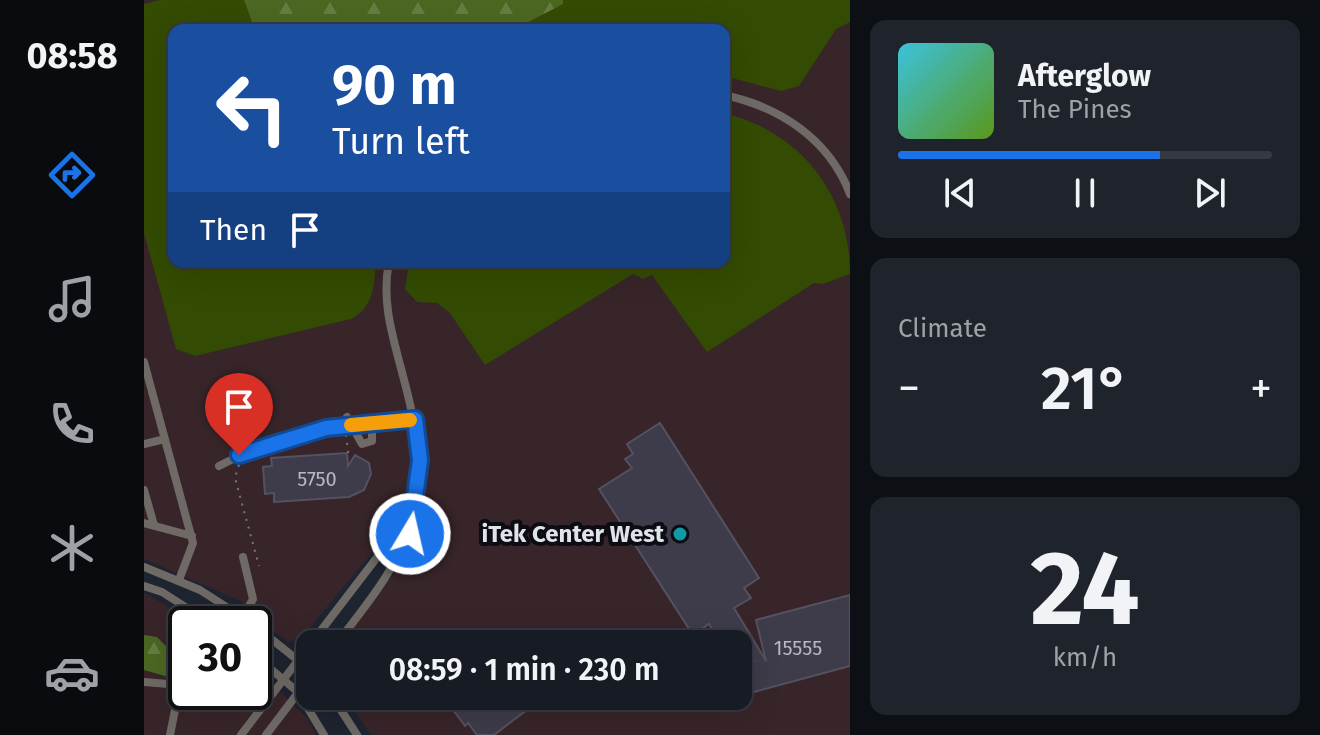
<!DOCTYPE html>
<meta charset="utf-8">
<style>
:root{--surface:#161b24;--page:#1f242c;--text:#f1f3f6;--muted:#9ea1a6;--line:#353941;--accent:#1a73e8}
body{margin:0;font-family:"Fira Sans",sans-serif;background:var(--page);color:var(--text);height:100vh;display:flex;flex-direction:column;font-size:30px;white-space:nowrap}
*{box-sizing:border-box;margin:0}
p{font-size:26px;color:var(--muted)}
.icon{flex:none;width:44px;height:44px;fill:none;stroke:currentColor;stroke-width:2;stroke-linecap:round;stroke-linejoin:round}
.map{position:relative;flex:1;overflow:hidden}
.details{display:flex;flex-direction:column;gap:20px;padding:20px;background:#0c0f14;width:470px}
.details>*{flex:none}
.banner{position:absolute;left:24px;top:24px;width:562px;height:244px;border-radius:16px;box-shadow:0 8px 32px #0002,0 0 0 2px var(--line);background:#1a4fa0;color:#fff;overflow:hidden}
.speed{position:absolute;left:24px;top:606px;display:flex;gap:16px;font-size:40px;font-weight:700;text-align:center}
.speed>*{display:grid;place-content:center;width:104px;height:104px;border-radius:50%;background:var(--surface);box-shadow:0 8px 32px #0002,0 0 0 2px var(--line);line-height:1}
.speed .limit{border:4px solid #111;border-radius:12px;background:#fff;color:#111}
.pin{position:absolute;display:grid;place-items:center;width:68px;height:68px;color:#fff;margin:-82px -34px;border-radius:50% 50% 50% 0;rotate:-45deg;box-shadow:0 0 8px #0007}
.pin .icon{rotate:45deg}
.me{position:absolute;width:88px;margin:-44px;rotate:9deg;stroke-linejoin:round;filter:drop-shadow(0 0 6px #0008)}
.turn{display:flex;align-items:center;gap:28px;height:168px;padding:0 32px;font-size:36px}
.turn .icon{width:104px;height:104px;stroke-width:2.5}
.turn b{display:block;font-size:56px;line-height:68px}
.then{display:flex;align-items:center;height:76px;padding:0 32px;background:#0003;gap:16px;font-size:30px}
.big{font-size:60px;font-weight:600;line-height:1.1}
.details .tile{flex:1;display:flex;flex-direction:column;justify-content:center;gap:12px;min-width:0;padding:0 28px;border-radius:16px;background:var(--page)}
.details .dial{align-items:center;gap:0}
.dial b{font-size:104px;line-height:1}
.song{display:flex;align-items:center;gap:24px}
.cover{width:96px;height:96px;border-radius:12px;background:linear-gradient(135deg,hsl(190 70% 55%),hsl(90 70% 35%))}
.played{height:8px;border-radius:4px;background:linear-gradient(90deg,var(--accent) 70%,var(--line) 70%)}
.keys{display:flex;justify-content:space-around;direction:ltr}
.heat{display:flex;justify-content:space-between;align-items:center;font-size:44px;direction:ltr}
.trip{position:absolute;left:152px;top:630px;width:456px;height:80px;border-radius:16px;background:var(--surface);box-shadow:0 8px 32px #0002,0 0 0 2px var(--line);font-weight:600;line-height:80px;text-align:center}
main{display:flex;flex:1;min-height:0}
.tab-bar{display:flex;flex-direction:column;width:144px;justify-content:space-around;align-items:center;background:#090b0e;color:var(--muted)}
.tab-bar .icon{width:56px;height:56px}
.tab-bar .active{color:var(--accent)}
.tab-bar b{font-size:36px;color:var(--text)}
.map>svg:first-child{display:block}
.commercial{fill:#38252a;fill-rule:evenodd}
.grass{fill:#334b02}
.forest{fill:url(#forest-firs)}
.building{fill:#3e3c4a;stroke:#545260;stroke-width:2}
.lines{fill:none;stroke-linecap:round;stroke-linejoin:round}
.path{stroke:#737882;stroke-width:2;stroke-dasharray:2 6;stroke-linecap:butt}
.minor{stroke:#6f6a65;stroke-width:8}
.route-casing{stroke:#114b97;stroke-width:20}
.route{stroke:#1a73e8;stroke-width:14}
.slow{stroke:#f59e0b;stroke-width:14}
.culture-dot{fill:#0f9aa8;stroke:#0b0d12;stroke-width:3}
.labels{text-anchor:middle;stroke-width:8;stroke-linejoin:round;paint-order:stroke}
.number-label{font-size:20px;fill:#b7b9c3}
.poi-label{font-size:24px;font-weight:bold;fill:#dfe3eb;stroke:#0b0d12;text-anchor:end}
</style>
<main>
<nav class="tab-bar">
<b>08:58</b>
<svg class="icon active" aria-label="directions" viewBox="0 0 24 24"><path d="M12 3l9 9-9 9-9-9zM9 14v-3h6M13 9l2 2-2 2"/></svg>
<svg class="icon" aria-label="music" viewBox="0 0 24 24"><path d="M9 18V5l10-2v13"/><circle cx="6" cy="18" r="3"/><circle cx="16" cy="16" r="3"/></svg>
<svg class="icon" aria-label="phone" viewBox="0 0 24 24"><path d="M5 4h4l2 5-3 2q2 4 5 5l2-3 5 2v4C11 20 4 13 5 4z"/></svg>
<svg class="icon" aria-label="climate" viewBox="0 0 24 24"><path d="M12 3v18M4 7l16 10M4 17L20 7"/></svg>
<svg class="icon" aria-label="car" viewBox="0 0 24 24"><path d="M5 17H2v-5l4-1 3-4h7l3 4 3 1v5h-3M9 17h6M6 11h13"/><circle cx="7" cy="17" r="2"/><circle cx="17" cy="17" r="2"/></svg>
</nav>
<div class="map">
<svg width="706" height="735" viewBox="0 0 706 735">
<defs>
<pattern id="forest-firs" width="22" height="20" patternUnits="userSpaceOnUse" patternTransform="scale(2)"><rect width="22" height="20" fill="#4c6722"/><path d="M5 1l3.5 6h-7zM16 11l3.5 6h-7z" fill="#657d42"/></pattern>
</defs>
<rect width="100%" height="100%" fill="#1e2430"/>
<path class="commercial" d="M0 0H706V735H227L200 696H594V644H195L256 566 230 550 159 636 144 642 96 607 99 602 0 559ZM30 30H580V262H30Z
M0 593 56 624H42V692H110V666L163 718 172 735H0Z"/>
<path class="grass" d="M16 0H100L111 30H30V262H232C230 286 230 307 207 319L51 356 32 349 0 233V4Z
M419 0H706V22L692 29 655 86 637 91 580 76V30H369L418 4Z
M580 113C657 132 706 195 706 274L679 284 670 283 563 352 508 275 499 279 489 274 341 365 306 313 293 303 273 302 261 289 265 262H580Z"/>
<path class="forest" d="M100 0H419V4L369 30H111Z
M0 635 13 637 26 650 42 651V676L35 680 0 670Z"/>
<path class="building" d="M516 423 615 578 600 588 607 598 590 608 622 661 612 620 706 595V666L606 693 599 663 610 661 594 634 577 644 565 624 549 635 455 489 488 468 481 459 489 454 483 444Z
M203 453 204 466 211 455 225 463 227 474 220 490 205 497 130 502V493L121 494 119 467 128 466 127 458Z
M303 696H388L375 706 380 712 350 735H333L324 723 321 726 307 707 310 705Z"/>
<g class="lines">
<path class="path" d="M202 435 205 458
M95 465 91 478 115 566"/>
<path class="minor" d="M580 95C636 107 685 139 706 194
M0 362 49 543 35 580
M203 417 218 444 228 441V422
M0 444 21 439
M75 466C136 433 202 424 271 419
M0 490 10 525
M0 523 48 536
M0 567 56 590 109 624
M0 586 18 592 68 624
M99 617 109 599 99 557
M110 625 166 670
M192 644C271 545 294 504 259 376 249 337 237 302 245 262
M110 655 154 692 180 735
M0 682 36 685 26 735
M188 696 213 735
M97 735 267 513
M122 735 166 677"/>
</g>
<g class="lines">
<g class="route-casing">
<path id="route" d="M95 455 182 428 271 419 276 460 266 534"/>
</g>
<use href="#route" class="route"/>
<path class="slow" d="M207 425 266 420"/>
</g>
<circle class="culture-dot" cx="536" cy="534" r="8"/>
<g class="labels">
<g class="number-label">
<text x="173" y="486">5750</text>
<text x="654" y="655">15555</text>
</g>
<g class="poi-label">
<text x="520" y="542">iTek Center West</text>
</g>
</g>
</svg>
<div class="speed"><div class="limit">30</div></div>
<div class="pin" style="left:95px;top:455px;background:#d93025"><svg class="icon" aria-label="arrive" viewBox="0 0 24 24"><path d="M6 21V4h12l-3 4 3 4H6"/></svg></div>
<svg class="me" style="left:266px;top:534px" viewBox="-20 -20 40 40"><circle r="17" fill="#1a73e8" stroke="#fff" stroke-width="3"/><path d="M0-11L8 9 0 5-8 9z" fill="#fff"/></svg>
<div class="trip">08:59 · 1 min · 230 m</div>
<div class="banner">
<div class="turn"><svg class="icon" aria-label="left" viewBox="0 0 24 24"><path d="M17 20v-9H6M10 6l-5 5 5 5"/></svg><div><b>90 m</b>Turn left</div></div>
<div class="then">Then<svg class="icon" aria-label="arrive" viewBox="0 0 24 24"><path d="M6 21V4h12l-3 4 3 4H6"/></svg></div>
</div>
</div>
<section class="details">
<div class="tile">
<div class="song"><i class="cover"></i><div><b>Afterglow</b><p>The Pines</p></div></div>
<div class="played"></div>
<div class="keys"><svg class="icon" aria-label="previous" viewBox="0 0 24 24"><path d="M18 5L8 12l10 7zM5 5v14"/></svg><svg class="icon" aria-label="pause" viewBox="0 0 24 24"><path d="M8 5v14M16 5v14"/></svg><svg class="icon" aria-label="next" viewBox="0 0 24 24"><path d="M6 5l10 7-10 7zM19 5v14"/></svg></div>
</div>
<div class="tile"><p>Climate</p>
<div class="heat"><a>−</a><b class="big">21°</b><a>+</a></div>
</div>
<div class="tile dial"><b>24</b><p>km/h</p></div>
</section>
</main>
